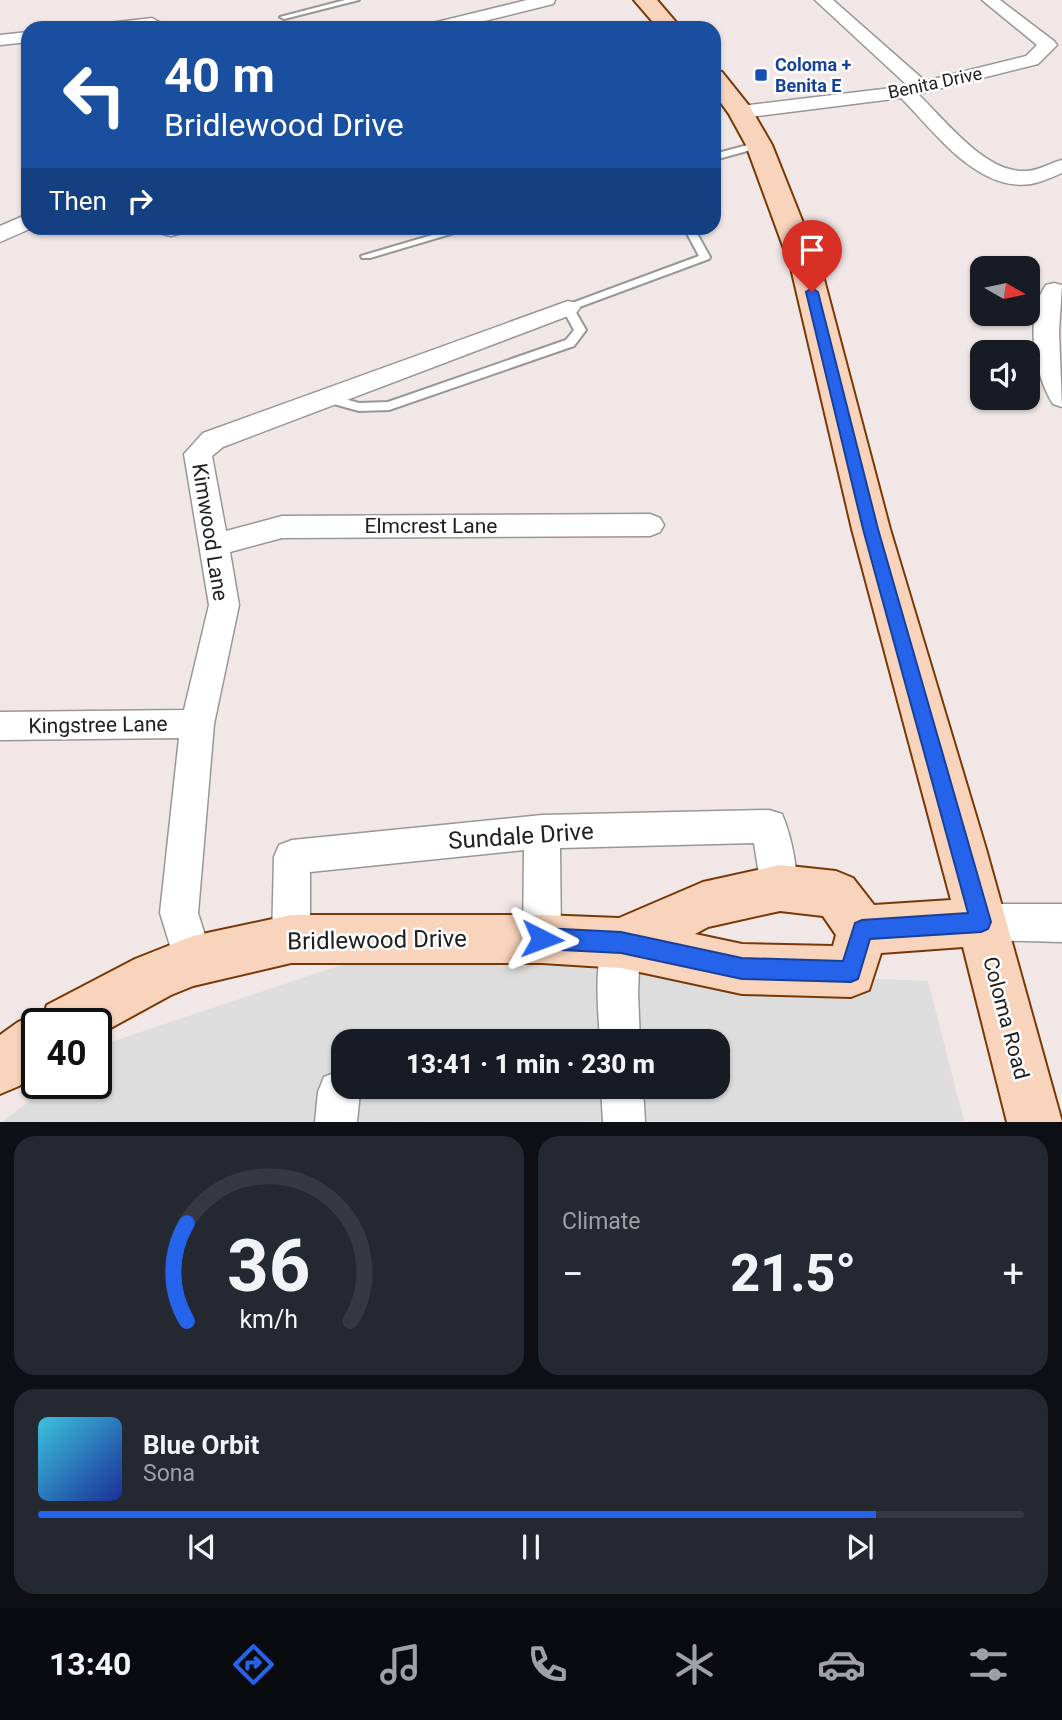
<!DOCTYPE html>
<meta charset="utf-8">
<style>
:root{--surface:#171b24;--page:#242831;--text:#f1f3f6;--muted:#9ea1a6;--line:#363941;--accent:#2563eb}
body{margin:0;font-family:Roboto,sans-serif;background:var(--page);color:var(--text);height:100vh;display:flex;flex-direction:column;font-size:26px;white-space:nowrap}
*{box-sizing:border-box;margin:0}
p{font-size:23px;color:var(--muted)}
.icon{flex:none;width:38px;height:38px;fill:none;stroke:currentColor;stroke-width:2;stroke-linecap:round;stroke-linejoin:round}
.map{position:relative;height:1122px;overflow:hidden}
.panel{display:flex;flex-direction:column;gap:14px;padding:14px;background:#0d0f14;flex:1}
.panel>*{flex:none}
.hud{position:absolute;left:21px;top:21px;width:700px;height:214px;border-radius:21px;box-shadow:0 2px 5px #0004;background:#1a4fa0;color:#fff;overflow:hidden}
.needle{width:46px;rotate:99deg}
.tools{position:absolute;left:970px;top:256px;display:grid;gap:14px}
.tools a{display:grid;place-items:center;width:70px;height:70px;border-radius:14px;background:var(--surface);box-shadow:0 2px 5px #0004;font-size:35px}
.speed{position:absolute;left:21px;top:1008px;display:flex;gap:14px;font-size:35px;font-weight:700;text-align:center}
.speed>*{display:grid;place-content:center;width:91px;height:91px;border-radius:50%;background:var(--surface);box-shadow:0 2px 5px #0004;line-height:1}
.speed .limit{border:4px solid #111;border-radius:10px;background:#fff;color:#111}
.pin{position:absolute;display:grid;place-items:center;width:60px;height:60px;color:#fff;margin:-72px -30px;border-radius:50% 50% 50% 0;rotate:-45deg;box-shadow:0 0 7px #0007}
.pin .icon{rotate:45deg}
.me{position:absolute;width:77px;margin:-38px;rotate:93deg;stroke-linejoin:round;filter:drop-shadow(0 0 5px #0008)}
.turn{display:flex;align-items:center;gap:24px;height:147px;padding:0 28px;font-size:32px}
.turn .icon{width:91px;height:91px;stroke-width:2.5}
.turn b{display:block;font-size:49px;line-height:60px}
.then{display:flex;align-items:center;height:66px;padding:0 28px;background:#0003;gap:14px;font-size:26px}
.big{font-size:52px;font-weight:800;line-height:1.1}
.panel .card{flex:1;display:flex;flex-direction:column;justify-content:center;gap:10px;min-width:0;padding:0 24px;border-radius:21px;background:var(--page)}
.panel .dial{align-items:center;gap:0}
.dial svg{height:182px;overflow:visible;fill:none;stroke:var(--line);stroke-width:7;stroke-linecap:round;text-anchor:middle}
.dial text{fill:var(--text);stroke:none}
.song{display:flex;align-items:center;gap:21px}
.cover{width:84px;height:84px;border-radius:10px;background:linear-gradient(135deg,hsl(190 70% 55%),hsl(230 70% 35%))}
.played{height:7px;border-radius:4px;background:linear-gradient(90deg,var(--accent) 85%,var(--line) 85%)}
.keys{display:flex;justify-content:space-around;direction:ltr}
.heat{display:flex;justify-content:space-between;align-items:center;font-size:38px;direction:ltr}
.panel .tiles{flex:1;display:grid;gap:14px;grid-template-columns:1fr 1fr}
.card:last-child{grid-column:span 2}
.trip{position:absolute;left:331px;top:1029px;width:399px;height:70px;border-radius:21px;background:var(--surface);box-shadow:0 2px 5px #0004;font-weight:800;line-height:70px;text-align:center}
.dock{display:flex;height:112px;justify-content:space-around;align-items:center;background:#090b0e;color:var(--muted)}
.dock .icon{width:49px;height:49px}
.dock .selected{color:var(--accent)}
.dock b{font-size:32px;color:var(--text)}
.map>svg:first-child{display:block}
.residential{fill:#deddde;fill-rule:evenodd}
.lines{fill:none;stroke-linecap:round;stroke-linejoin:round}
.lane-casing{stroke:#979797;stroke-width:4}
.street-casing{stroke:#979797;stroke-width:3}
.secondary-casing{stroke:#783906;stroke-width:4}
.lane{fill:#fff;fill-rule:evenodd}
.street{fill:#fff;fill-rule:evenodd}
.secondary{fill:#f9d4bd;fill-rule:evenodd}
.route{fill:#2563eb;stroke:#184099;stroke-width:2}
.transit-dot{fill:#1a4fb4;stroke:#fff;stroke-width:2.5}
.labels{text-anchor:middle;stroke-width:5;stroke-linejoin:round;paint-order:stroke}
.far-transit-label{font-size:18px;font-weight:bold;fill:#164399;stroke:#fff;text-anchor:start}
.far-street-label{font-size:18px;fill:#202020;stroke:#fff}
.street-label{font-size:21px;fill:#202020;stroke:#fff}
.near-street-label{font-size:24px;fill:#202020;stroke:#fff}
</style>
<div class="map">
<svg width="1062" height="1122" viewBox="0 0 1062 1122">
<rect width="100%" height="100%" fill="#f1e7e7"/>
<path class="residential" d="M365 957 928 981 964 1121 2 1122 52 1083H96V1049L99 1046ZM343 1041H718V1087H343Z"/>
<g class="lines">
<g class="lane-casing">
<path id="lane" d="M345 0H359L284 19 280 17Z
M759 142 762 143V147L714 160V154Z
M456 228H471L370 258H362L361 256Z
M684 228H694L710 257 709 259 574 309 586 330 574 346 389 410 359 411 323 401 321 398 327 394 359 403 388 402 566 340 574 330 562 308 564 306 699 256Z"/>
</g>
<g class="street-casing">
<path id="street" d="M527 0H555L553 4 456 28H426L429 24Z
M815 0H833L925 81 1026 56 1037 45 982 0H1000L1054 41 1057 45 1038 64 918 94C945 120 986 174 1026 171 1038 171 1050 163 1062 160V173C1052 177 1042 182 1031 184 977 192 935 132 901 98L741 118 734 116 731 112 741 106 908 86Z
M152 18 161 23 158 27 100 28 109 23Z
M28 32V42L0 45V35Z
M28 214V228H32L0 242V226Z
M156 228H181L182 229 179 234 171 236 159 233Z
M1054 283 1062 285 1059 332 1062 407 1053 404C1034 374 1024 316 1046 285Z
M568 301 576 303 580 308 576 313 223 447 212 456 226 531 282 516 650 514 660 518 664 525 660 532 650 536 282 538 230 552 239 605 214 724 198 913 213 961 207 975 193 980 179 975 160 913 179 738 0 740V712L184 710 209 605 184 454 203 433Z
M769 810 782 814C791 835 802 880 793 901L780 906 767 901 761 888 754 843 560 848 561 939 556 952 542 958 528 952 523 939 524 850 310 872V939L305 952 291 958 277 952 272 939 274 857 279 845 292 840 542 815Z
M981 904H1062V942L981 940 967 935 962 922 967 909Z
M621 924 635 930 640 943 638 993 640 1041H600C598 1006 593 963 607 930Z
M339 1071 343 1073V1087H358L360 1092 357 1122H315L318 1092 324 1077Z
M601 1087H643L645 1122H603Z"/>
</g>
<g class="secondary-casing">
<path id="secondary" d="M634 0H657L681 28H658Z
M714 70 722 72 750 107 772 145 821 268 890 529 986 849 1062 1122H1007L963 947 881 953 869 990 851 997 742 994 621 968 542 963H291L193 986 171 995 96 1036V1024H37V1073L19 1086 0 1094V1035L18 1022 37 1014 43 1017 47 1005 135 959 193 936 291 915H542L619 918 703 882 780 865 836 871 853 878 874 905 951 900 852 529 791 268 746 145 729 114 714 93ZM780 911 823 916 836 935 833 946 742 944 695 934 708 927Z"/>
</g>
<use href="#lane" class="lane"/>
<use href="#street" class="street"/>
<use href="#secondary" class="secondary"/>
</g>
<path class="route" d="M812 288 818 292 878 529 991 922 988 929 981 932 870 939 858 979 851 982 742 979 621 953 542 949 535 946 531 939 535 931 542 928 621 932 742 958 843 961 855 923 862 920 968 913 863 529 806 292Z"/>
<rect class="transit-dot" x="754" y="68" width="14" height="14" rx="3.5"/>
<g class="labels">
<g class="far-transit-label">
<text x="775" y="71">Coloma +<tspan x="775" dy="21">Benita E</tspan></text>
</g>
<g class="far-street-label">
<text transform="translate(935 83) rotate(-12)" y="6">Benita Drive</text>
</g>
<g class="street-label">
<text x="431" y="533">Elmcrest Lane</text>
<text transform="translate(210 532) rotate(81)" y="7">Kimwood Lane</text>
<text transform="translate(98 725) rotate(-1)" y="7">Kingstree Lane</text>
<text transform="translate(1006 1018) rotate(75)" y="7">Coloma Road</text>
</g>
<g class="near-street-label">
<text transform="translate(521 836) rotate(-4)" y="8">Sundale Drive</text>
<text transform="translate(377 940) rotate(-1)" y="8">Bridlewood Drive</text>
</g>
</g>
</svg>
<div class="tools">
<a><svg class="needle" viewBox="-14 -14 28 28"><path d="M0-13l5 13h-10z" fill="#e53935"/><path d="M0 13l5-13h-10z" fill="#9ea1a6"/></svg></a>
<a><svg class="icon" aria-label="sound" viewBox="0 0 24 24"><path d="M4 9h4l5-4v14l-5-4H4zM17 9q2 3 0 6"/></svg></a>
</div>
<div class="speed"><div class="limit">40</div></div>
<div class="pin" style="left:812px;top:292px;background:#d93025"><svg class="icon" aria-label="arrive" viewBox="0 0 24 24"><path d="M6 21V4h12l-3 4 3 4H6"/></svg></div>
<svg class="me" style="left:542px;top:939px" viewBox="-20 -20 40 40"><path d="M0-17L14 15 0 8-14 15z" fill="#2563eb" stroke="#fff" stroke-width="4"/></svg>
<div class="trip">13:41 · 1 min · 230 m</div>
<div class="hud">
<div class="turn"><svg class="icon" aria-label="left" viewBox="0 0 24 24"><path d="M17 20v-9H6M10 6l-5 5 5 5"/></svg><div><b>40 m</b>Bridlewood Drive</div></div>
<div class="then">Then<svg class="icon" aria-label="right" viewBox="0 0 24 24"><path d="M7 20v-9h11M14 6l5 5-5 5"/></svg></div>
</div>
</div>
<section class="panel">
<div class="tiles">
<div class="card dial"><svg viewBox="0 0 100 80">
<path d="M14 69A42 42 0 1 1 86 69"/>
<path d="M14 69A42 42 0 0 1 14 26" stroke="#2563eb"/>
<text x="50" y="56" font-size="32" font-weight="700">36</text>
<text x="50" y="72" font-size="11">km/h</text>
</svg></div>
<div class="card"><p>Climate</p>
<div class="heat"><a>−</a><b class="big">21.5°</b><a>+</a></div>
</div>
<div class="card">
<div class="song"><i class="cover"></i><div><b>Blue Orbit</b><p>Sona</p></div></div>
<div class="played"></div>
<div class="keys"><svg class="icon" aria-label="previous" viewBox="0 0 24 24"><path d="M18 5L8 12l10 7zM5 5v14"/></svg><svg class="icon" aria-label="pause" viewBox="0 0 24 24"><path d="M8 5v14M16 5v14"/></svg><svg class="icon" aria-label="next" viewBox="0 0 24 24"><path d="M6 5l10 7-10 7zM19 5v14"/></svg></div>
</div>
</div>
</section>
<nav class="dock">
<b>13:40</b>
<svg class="icon selected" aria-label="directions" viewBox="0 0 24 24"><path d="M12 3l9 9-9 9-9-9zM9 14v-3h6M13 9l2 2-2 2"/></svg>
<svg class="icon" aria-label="music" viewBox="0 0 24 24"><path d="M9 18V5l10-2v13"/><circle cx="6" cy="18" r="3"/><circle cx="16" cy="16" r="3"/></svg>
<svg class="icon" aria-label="phone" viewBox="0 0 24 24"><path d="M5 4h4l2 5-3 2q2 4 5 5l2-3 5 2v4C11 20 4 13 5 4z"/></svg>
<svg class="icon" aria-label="climate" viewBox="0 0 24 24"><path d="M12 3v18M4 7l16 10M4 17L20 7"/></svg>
<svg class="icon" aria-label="car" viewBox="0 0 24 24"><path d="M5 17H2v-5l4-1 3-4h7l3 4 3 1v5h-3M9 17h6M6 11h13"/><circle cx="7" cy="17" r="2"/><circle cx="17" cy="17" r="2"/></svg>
<svg class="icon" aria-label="filters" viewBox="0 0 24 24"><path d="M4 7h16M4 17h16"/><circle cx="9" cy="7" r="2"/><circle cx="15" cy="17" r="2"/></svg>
</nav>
